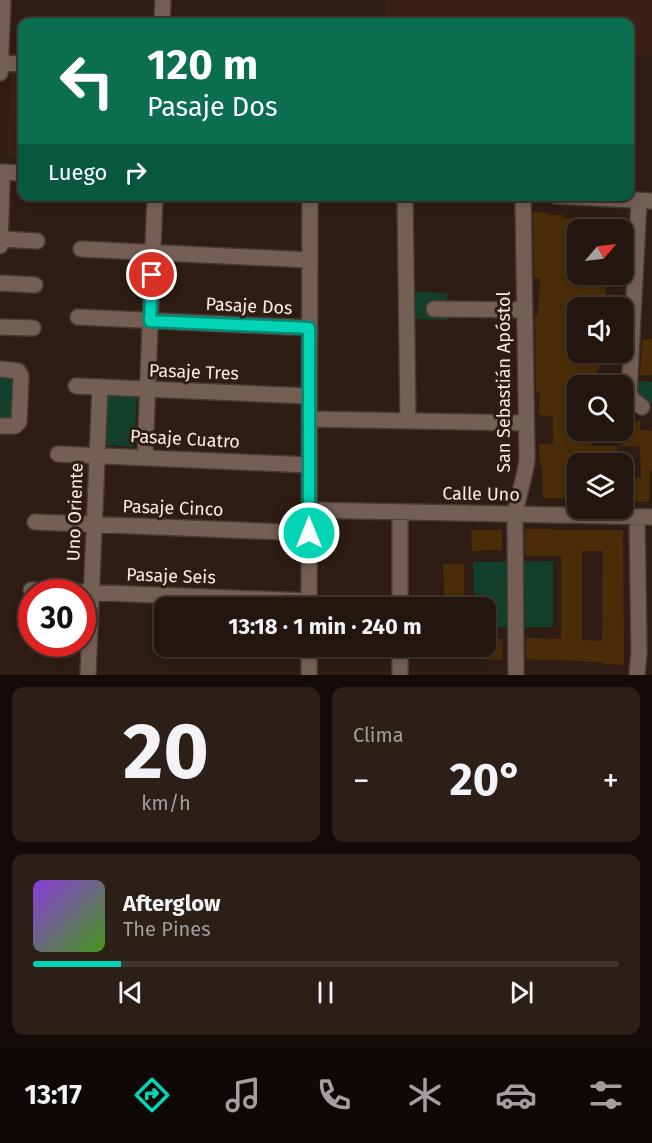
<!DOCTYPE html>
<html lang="es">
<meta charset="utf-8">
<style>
:root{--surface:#23160f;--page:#2b1f18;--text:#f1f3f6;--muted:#a39f9e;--line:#40352f;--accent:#02d5b6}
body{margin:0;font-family:"Fira Sans",sans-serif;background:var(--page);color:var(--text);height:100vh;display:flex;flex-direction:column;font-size:22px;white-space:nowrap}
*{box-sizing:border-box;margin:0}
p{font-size:20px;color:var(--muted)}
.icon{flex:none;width:33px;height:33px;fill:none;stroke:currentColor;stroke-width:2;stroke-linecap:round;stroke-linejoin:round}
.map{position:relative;height:675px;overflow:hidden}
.side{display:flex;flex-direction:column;gap:12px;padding:12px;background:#130c08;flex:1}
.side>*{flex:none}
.hud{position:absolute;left:18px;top:18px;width:616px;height:183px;border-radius:12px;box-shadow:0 3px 9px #0003,0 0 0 2px var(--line);background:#0b6e4f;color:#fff;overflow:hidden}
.needle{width:39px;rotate:62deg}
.tools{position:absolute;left:567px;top:219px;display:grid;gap:12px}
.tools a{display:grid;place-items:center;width:66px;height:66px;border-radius:12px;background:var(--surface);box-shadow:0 3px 9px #0003,0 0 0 2px var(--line);font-size:30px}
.speed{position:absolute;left:18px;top:579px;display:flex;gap:12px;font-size:30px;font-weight:700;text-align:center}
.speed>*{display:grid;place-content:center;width:78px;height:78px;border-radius:50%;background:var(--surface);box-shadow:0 3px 9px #0003,0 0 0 2px var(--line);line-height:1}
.speed .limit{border:9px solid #d22;background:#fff;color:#111}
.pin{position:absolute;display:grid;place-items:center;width:51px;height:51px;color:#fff;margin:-26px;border:3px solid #fff;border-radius:50%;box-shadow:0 2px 6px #0007}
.me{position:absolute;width:66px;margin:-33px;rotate:0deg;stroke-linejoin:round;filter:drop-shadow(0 0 4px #0008)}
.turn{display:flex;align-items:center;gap:21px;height:126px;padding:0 30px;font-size:27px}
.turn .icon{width:78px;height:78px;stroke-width:2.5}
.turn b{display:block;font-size:42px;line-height:51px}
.then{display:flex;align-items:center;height:57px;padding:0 30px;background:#0003;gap:12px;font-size:22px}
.big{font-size:45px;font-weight:700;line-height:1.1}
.side .widget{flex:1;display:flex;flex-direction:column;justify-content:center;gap:9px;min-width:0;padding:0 21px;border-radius:12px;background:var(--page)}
.side .dial{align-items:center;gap:0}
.dial b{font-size:78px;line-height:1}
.song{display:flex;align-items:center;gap:18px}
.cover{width:72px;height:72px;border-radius:9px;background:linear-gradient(135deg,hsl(270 70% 55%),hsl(100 70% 35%))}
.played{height:6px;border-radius:3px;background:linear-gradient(90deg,var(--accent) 15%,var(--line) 15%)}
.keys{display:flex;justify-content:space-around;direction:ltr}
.heat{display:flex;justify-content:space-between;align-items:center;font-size:33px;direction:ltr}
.side .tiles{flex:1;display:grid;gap:12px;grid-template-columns:1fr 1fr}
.widget:last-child{grid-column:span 2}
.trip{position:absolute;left:154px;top:597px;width:342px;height:60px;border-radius:12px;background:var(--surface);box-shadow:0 3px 9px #0003,0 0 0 2px var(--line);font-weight:700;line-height:60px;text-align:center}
.dock{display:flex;height:96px;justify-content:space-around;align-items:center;background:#0e0906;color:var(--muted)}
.dock .icon{width:42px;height:42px}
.dock .on{color:var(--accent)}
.dock b{font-size:27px;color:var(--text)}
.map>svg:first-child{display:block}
.built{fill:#3a2116}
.green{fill:#12402d}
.building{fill:#4a2d08;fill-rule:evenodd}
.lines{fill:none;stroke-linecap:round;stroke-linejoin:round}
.minor-casing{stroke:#483934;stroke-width:18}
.minor{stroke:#755f54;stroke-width:15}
.route-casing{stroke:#018a76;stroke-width:15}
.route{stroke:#02d5b6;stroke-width:10}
.labels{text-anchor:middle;stroke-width:6;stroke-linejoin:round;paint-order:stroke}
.street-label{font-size:18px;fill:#f8eae4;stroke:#2f1d14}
</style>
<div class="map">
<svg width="652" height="675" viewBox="0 0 652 675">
<rect width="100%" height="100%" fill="#2f1d14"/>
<path class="built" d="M385 0H652V57L630 56V22H385Z
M11 68H22V159L7 158Z"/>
<path class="green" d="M414 292 447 293V320L413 319Z
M0 374 14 375 11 419H0Z
M636 381 652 382V404H644L635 391Z
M107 395 137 396 134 447 104 445Z
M553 561V627H486V608L474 607 473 562Z"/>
<path class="building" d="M533 212 547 213V215H563V218L610 219V230H578V274H605V308H578V352H599V369H597L596 386H578V397H568L566 430 592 431V446H617V464H578L576 498H543L542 466H540L539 444H553V416L539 415 540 393 536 392 535 315H538L540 279 534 278Z
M652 339V375H640L642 340Z
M622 421H640V430L652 431V470H650L649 501 636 502V499L622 500V479L641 478 640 447 620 446V430H622Z
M525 529H556V530H623L624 665 603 664V662L526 659V638L561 639V556H525ZM582 551H603L602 641 582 640Z
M471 530H502V550L472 551Z
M443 564H464V598H465V608H445Z
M486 638 503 639 502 660 472 659V646H486Z"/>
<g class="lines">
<g class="minor-casing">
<path id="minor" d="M162 22 163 0
M1 63 22 64
M0 73 3 0
M0 172 22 173
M0 176 2 183 0 246
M405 196 408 421
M556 196 652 201
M639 201 629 393 633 400 642 407
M0 239 37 241
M81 249 310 260
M0 283 35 285
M434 309 524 310
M78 317 310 328
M0 327 33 328
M0 369 18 371 21 376 19 422 15 426H0
M76 386 309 396
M309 419 526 423
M58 454 309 465
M145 457 155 196
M309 510 652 517
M400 512V608
M35 522 309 533
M31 590 309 601
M309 608 310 196
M88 675 100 387
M309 675V646
M400 675V646
M516 675 515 514C518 496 525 478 527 459L523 196
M637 675 639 652 637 517"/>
</g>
<use href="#minor" class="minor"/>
</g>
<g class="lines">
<g class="route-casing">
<path id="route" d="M152 275 150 321 309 328V533"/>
</g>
<use href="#route" class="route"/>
</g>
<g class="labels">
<g class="street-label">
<text transform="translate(249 306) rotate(3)" y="6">Pasaje Dos</text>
<text transform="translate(194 372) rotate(2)" y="6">Pasaje Tres</text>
<text transform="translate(504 382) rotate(-90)" y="6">San Sebastián Apóstol</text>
<text transform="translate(185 439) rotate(3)" y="6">Pasaje Cuatro</text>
<text transform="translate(481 494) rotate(1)" y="6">Calle Uno</text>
<text transform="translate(173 508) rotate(2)" y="6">Pasaje Cinco</text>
<text transform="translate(75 512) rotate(-88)" y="6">Uno Oriente</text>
<text transform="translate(171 576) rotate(2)" y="6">Pasaje Seis</text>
</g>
</g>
</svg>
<div class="tools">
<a><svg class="needle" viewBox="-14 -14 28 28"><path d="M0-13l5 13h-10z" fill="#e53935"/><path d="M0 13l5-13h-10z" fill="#a39f9e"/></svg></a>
<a><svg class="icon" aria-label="sound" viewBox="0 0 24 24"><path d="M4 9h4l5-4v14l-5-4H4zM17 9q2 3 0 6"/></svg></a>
<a><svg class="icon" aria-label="search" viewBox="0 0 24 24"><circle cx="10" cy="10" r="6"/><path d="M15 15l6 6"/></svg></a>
<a><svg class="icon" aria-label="layers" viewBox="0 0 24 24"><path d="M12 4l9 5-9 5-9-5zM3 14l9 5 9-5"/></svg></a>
</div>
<div class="speed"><div class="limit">30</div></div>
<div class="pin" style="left:152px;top:275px;background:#d93025"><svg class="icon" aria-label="arrive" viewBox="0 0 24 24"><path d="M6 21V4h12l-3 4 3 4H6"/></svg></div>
<svg class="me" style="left:309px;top:533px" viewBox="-20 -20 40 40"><circle r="17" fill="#02d5b6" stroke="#fff" stroke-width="3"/><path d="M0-11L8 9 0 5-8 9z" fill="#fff"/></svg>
<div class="trip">13:18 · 1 min · 240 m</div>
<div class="hud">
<div class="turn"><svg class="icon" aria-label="left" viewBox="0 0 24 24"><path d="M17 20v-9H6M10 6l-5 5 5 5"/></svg><div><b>120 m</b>Pasaje Dos</div></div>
<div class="then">Luego<svg class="icon" aria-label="right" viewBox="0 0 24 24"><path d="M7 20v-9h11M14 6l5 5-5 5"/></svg></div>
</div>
</div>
<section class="side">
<div class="tiles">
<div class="widget dial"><b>20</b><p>km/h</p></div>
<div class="widget"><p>Clima</p>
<div class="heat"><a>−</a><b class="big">20°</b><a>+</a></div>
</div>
<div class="widget">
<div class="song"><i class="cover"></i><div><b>Afterglow</b><p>The Pines</p></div></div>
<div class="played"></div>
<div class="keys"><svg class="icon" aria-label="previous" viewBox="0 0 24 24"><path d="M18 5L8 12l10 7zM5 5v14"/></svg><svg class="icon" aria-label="pause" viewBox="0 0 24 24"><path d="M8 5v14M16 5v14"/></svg><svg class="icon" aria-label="next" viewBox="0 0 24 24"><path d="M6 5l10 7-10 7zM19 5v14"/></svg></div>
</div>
</div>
</section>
<nav class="dock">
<b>13:17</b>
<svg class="icon on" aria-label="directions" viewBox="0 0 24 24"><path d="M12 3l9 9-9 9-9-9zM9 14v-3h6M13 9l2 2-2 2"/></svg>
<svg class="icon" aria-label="music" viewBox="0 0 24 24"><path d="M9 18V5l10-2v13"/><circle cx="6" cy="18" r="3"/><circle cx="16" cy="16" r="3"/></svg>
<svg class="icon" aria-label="phone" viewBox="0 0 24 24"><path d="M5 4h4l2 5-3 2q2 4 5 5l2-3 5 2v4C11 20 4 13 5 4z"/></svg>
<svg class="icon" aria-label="climate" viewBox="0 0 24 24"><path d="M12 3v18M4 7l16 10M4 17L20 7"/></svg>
<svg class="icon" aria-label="car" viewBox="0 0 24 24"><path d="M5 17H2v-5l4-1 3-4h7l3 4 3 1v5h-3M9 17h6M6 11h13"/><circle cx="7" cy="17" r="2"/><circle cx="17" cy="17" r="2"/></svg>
<svg class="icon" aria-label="filters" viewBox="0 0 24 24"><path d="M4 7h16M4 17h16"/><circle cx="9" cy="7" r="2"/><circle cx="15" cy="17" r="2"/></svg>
</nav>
